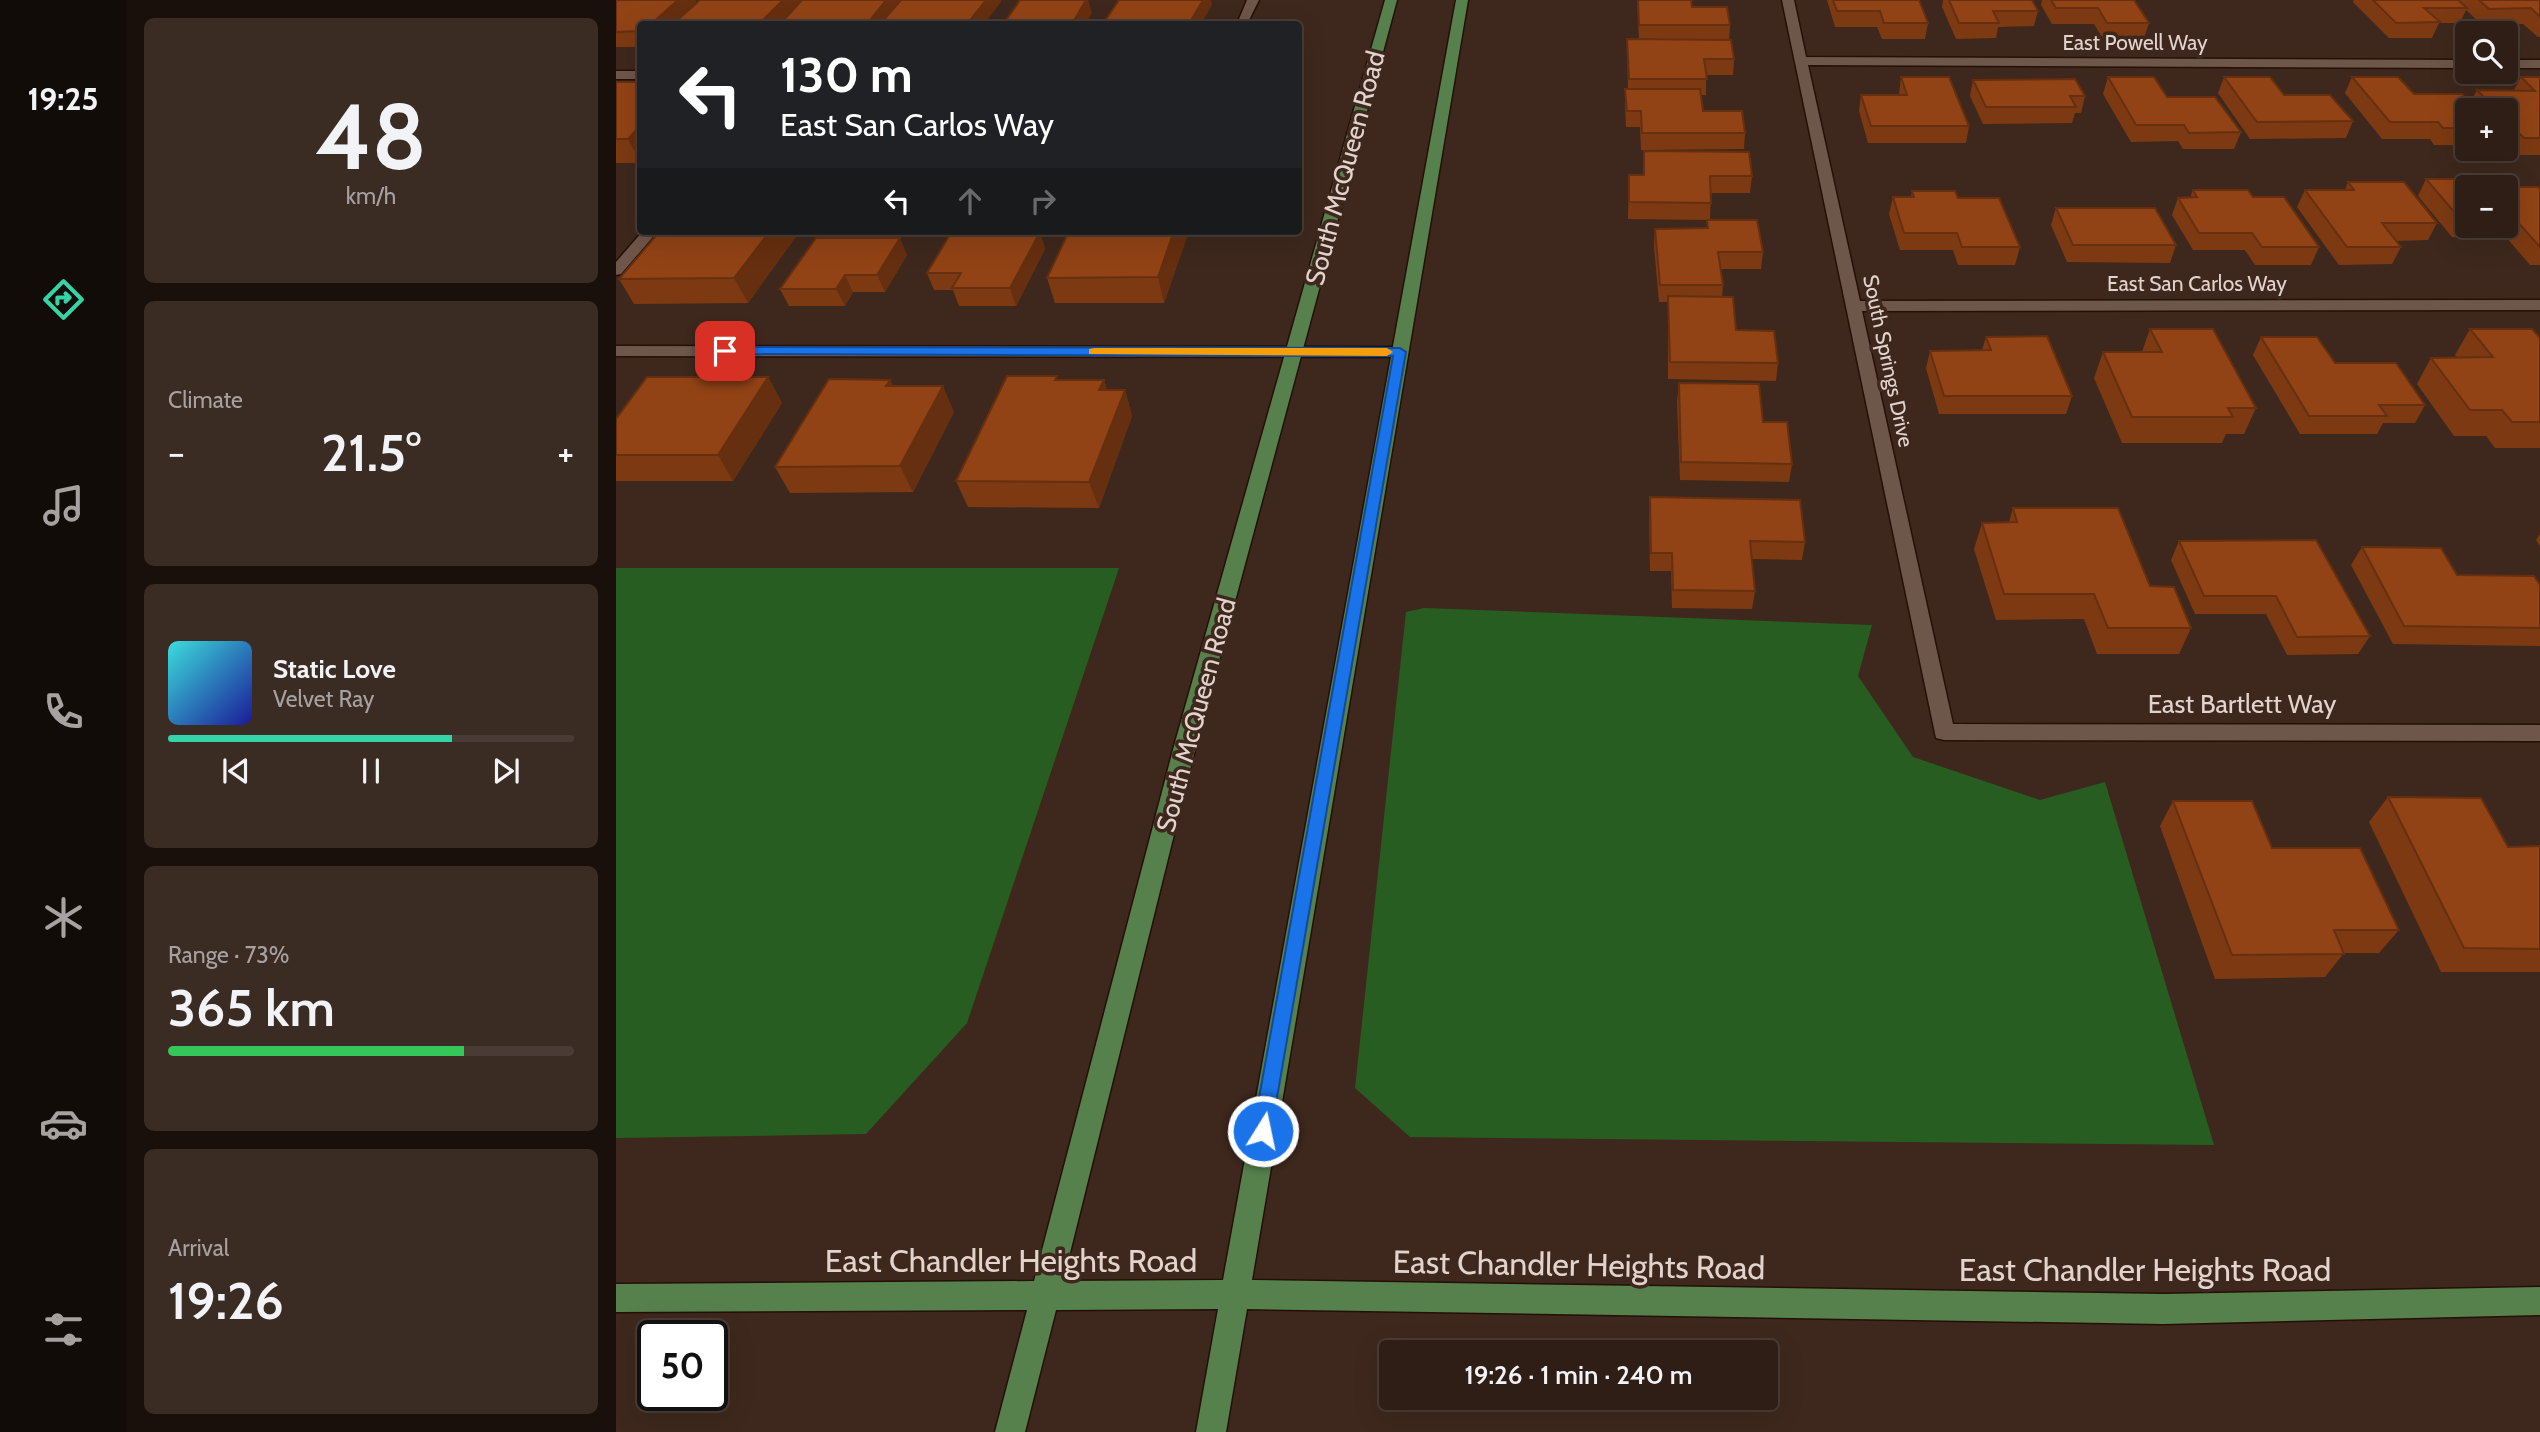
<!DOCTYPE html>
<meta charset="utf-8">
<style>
:root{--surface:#2e1e16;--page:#3a2b23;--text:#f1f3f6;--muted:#a7a2a1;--line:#493c35;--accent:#34d4a8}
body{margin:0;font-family:Cabin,sans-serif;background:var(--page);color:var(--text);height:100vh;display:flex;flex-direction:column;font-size:26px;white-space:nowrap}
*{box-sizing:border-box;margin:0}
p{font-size:23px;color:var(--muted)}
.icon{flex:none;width:38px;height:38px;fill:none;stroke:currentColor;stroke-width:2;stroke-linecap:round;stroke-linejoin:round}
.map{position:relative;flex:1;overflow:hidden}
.details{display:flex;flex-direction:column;gap:18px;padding:18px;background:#19100c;width:490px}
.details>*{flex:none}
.hud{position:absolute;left:21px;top:21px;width:665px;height:214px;border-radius:7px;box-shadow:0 7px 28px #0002,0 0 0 2px var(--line);background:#202124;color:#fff;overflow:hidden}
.fabs{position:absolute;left:1839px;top:21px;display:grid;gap:14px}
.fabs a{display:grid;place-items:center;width:63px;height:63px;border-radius:7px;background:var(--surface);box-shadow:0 7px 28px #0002,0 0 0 2px var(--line);font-size:35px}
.speed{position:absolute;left:21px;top:1320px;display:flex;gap:14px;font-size:35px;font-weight:700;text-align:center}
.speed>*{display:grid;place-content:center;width:91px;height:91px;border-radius:50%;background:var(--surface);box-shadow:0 7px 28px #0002,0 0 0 2px var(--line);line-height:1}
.speed .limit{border:4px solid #111;border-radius:10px;background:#fff;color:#111}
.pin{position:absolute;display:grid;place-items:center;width:60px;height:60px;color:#fff;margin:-30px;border-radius:14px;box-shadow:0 4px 10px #0006}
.me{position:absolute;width:77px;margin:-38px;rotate:10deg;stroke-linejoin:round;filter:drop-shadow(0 0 5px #0008)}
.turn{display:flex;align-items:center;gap:24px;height:147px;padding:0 28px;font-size:32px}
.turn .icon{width:91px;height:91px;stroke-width:2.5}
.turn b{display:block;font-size:49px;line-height:60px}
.lanes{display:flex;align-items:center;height:66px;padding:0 28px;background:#0003;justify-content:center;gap:35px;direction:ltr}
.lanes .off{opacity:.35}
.big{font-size:52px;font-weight:600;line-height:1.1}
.details .card{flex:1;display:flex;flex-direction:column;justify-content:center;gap:10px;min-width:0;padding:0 24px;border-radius:10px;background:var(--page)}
.details .dial{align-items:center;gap:0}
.dial b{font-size:91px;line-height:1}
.song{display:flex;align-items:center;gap:21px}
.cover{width:84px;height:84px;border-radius:10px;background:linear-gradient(135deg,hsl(180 70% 55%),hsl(240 70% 35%))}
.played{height:7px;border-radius:4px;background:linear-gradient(90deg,var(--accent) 70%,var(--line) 70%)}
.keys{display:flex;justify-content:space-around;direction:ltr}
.heat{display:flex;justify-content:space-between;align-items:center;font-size:38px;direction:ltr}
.charge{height:10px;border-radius:5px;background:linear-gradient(90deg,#34c759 73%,var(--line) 0)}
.trip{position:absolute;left:763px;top:1340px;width:399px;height:70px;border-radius:7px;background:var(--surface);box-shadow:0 7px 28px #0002,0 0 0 2px var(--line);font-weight:600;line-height:70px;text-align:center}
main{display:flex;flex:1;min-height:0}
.tabs{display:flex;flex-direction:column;width:126px;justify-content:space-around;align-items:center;background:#120c09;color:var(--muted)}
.tabs .icon{width:49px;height:49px}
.tabs .current{color:var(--accent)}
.tabs b{font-size:32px;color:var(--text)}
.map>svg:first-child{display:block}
.green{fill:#285d21}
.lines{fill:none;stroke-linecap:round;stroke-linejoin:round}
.minor-casing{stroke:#241006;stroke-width:3}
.major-casing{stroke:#241006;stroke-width:3}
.minor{fill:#6f564a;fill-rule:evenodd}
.major{fill:#56804c;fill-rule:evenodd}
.wall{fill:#7d3a12;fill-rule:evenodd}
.shaded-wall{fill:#662f0f}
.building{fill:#914315;stroke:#662f0f;stroke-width:2}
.route{fill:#1a73e8;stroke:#114b97;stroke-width:2}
.slow{fill:#f59e0b}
.labels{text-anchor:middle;stroke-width:7;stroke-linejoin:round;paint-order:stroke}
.far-street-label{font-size:21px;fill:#e2d3cd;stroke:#3e281d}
.street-label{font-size:26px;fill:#e2d3cd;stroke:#3e281d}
.near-street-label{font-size:32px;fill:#e2d3cd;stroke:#3e281d}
</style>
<main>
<nav class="tabs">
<b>19:25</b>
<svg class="icon current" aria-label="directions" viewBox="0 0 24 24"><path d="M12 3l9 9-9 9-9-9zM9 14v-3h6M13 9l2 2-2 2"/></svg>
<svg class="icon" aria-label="music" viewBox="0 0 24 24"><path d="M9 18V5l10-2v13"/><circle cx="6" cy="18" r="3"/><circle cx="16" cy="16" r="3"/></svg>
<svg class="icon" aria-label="phone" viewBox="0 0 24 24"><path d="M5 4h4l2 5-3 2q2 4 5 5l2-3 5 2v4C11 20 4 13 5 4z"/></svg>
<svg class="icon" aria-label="climate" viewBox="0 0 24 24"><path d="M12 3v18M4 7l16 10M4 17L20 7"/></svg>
<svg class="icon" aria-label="car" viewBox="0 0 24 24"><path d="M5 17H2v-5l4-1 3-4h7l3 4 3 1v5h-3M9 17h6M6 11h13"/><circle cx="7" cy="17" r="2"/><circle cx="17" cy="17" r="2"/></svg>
<svg class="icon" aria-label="filters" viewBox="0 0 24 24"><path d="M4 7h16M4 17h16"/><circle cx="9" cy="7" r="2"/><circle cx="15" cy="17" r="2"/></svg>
</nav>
<section class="details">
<div class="card dial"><b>48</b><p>km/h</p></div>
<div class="card"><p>Climate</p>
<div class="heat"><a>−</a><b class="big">21.5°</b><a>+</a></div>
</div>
<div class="card">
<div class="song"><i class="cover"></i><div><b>Static Love</b><p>Velvet Ray</p></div></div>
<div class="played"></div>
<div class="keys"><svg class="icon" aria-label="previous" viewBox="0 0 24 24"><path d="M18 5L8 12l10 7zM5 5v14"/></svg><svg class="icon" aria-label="pause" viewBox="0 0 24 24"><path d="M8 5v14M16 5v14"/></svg><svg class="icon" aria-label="next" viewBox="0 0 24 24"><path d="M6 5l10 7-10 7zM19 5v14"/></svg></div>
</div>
<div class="card"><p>Range · 73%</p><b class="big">365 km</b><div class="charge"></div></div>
<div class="card"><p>Arrival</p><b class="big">19:26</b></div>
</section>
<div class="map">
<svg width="1924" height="1432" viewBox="0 0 1924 1432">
<rect width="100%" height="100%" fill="#3e281d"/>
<path class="green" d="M0 568H503L351 1023 250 1134 0 1138Z
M808 608 1256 625 1242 676 1297 757 1424 800 1489 782 1598 1145 794 1137 739 1088 790 612Z"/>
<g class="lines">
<g class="minor-casing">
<path id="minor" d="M631 0H643L631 24H621Z
M1166 0H1178L1190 57 1852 60V68L1192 65 1244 301 1924 300V310L1246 311 1337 724 1924 725V741L1328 740 1320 738Z
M1890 60H1924V68H1890Z
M0 71H24V79H0Z
M27 231H42L5 274 0 275V262Z
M0 346 784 347 792 352 784 357 0 356Z"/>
</g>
<g class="major-casing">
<path id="major" d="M769 0H781L580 746 447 1281 607 1280 840 0H852L636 1280 1547 1294 1924 1287V1315L1547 1324 631 1309 610 1432H580L602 1309 440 1310 409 1432H379L411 1310 0 1312V1284L418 1281 558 746Z"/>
</g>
<use href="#minor" class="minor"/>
<use href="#major" class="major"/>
</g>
<path class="wall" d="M0 0H79L80 3 284 1 285 0H385V2L24 24V47H0Z
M1021 0H1075L1076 7 1114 25 1113 40 1118 59 1117 75H1090V95H1085L1087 111 1129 133 1128 149 1025 150 1024 127H1010L1009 105V89H1012L1011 39H1023Z
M1211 0H1303L1312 23 1309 39H1266L1261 27H1219Z
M1327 0H1416L1422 11 1418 26 1382 27 1380 38 1340 39 1326 7Z
M1426 0H1518L1533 23 1528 38 1487 39 1478 24H1436L1425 5Z
M1738 0H1924V37H1922L1907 24H1865L1850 10 1844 23H1823L1816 38H1773L1737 2Z
M1285 77 1353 126 1350 143H1252L1243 111 1245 95H1283Z
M1492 77 1551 97 1625 132 1618 149H1567L1562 141 1515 142 1487 94Z
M1608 77 1668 95 1737 121 1730 138 1634 139 1602 93Z
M1736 77 1798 94 1854 103 1861 90H1898L1905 77H1924V155H1899L1890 146V110H1852V145H1818L1814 139H1766L1729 93Z
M1357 80 1469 96 1465 113H1459L1456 123 1367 124 1354 96Z
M0 82H24V163H0Z
M1028 151 1136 176 1134 193H1095L1094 220 1012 219 1013 175H1027Z
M1810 179H1864L1871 187H1922L1924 189V265H1914L1890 237H1836L1802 196ZM1852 187H1890V226H1852Z
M1732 182 1821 223 1812 240 1780 241 1785 247 1776 264 1723 265 1681 207 1689 190H1729Z
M1577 190 1637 197 1703 247 1695 265H1639L1629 250H1577L1556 215 1562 198H1574Z
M1296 191 1342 198 1404 247 1399 265H1342L1337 250H1284L1273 214 1277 197H1295Z
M1440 208 1560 245 1554 263 1451 262 1435 225Z
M1091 220 1147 252 1145 269H1105L1107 285 1106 297 1120 330 1162 363 1160 381 1052 379V302H1043L1038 246 1039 229 1091 228Z
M184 231 132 303 18 304 3 279Z
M573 231 548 303H439L431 278Z
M424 232 429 249 400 306H343L337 290H318L311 273Z
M291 255 269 292H237L229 306H173L164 289Z
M1534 329 1640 408 1628 434H1610L1606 443H1506L1478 378 1487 352H1526Z
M1854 329 1924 338V448H1879L1870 436H1838L1801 384 1815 358H1842L1839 355Z
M1370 337 1456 396 1450 414H1323L1310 368 1314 351 1366 350Z
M1645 337 1719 363 1809 405 1799 423H1767L1761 434H1684L1637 355Z
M152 377 166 403 117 481H0V419Z
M274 380 277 386 338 412 297 492 174 493 159 467Z
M443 380H488L491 390H509L516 416 483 508 352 507 340 481Z
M1063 383 1147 422 1176 464 1173 482 1064 480 1061 401Z
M1034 497 1189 542 1186 560 1136 559 1139 591 1136 609 1056 608 1055 571H1034L1033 516Z
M1397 508 1534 586 1575 628 1563 654H1481L1468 619 1380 620 1358 549 1366 523 1393 522Z
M1924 534V546L1920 540Z
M1563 541 1754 636 1742 654 1671 655 1650 614H1579L1555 560Z
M1746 547 1841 575 1924 585V646L1777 644 1735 565Z
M1772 797 1892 847 1924 846V972H1825L1753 822Z
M1557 801 1656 848 1783 930 1763 953H1728L1709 977 1599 979 1544 826Z"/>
<path class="shaded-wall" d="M62 0H79L81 5 60 24H35Z
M167 0H187L165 24H143Z
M270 0H284L285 3 269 24H251Z
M370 0H385V2L368 24H351Z
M470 0H472L476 13 469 24H456Z
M587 0H595L596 5 585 24H573Z
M24 126V161L12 139Z
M154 231H184L132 303 118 278Z
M558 231H573L548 303 542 277Z
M424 232 429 249 400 306 394 288Z
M284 238 291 255 269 292 261 275Z
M229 275 237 292 229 306 220 289Z
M152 377 166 403 117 481 102 455Z
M274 380 286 405 270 386Z
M488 380 496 406 483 390Z
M327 386 338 412 297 492 284 466Z
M509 390 516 416 483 508 473 482Z"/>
<path class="building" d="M0 0H62L35 24H24V31L0 32Z
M84 0H167L143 24H57Z
M186 0H270L251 24H164Z
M285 0H370L351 24H264Z
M404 0H470L456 24 388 23Z
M503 0H587L573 24H487Z
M1022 0H1075L1076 7H1111L1114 25H1023Z
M1217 0H1303L1312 23H1268L1264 11H1221Z
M1333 0H1416L1422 11H1377L1383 23H1343Z
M1435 0H1518L1533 23H1491L1482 8H1440Z
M1757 0H1842L1851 8H1808L1824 22 1780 23Z
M1863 0H1924V17L1915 8 1873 9Z
M1011 39 1115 40 1118 59H1088L1091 79H1013Z
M1285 77H1333L1353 126H1255L1245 95H1291Z
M1492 77H1538L1551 97H1599L1625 132 1573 133 1568 125H1520Z
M1608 77H1654L1668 95H1714L1737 121 1641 122Z
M1736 77H1782L1798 94H1846L1861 110H1852V128H1827L1822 122H1774Z
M1905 77H1924V138H1908L1890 120V110H1880L1861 90 1919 91Z
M1459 79 1469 96H1454L1460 107H1370L1357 80Z
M0 82H24V126L12 139H0Z
M1009 89H1084L1087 111H1126L1129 133H1026L1025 111H1011Z
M1028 151 1133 152 1136 176H1094L1095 203 1013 202V175H1028Z
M1810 179H1864L1871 187H1922L1924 189V247L1900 220H1890V187H1852V220H1845Z
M1732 182H1788L1821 223H1766L1785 247H1731L1689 190H1738Z
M1577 190H1632L1637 197H1668L1703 247H1646L1636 233H1583L1562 198 1581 197Z
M1296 191H1339L1342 198H1383L1404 247H1346L1341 233H1288L1277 197H1298Z
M1440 208H1539L1560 245H1457Z
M1091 220H1141L1147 252H1102L1107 285H1044L1039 229 1092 228Z
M44 231H154L118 278 3 279Z
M336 231 424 232 394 288H336L345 273H311Z
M453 231H558L542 277 431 278Z
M200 238H284L261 275H229L220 289H164Z
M1052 296 1117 297 1120 330 1158 331 1162 363 1054 362Z
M1534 329H1597L1640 408H1612L1617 417H1516L1487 352H1546Z
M1854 329H1916L1924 338V422H1896L1886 410H1854L1815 358 1877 357Z
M1431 336 1456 396H1328L1314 351 1375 350 1370 337Z
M1645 337H1701L1719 363H1780L1809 405H1763L1771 416H1693Z
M391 376H441L439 380H488L483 390H509L473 482 340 481Z
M31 377H152L102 455H0V419Z
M213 379 274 380 270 386H327L284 466 159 467Z
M1063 383 1143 384 1147 422H1171L1176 464 1065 462Z
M1034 497 1184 500 1189 542 1134 541 1139 591 1057 590 1056 553H1035Z
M1397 508H1502L1534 586 1558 587 1575 628H1492L1478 594H1388L1366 523 1401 522Z
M1700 540 1754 636 1681 637 1660 596H1588L1563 541Z
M1746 547 1825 548 1841 575 1918 576 1924 585V628L1788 626Z
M1772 797 1865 798 1892 847 1924 846V949L1848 948Z
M1557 801H1636L1656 848H1744L1783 930H1718L1728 954 1616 955Z"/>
<path class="route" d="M109 347 784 348 790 352 654 1138 647 1141 640 1138 637 1131 777 356 104 354 103 351Z"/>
<path class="slow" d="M478 348H771L777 352 771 356 473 354V349Z"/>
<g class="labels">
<g class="far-street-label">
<text x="1519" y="50">East Powell Way</text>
<text x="1581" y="291">East San Carlos Way</text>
<text transform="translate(1272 361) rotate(78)" y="7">South Springs Drive</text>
</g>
<g class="street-label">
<text transform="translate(729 168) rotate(-75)" y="9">South McQueen Road</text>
<text x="1626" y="713">East Bartlett Way</text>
<text transform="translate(580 715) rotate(-75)" y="9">South McQueen Road</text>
</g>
<g class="near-street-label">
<text x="395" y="1272">East Chandler Heights Road</text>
<text transform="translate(963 1265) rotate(1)" y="11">East Chandler Heights Road</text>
<text x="1529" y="1281">East Chandler Heights Road</text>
</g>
</g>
</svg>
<div class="fabs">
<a><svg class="icon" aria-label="search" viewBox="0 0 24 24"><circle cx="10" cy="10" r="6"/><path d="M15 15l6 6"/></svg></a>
<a>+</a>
<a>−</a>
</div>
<div class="speed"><div class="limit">50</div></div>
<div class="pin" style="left:109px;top:351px;background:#d93025"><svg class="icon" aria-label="arrive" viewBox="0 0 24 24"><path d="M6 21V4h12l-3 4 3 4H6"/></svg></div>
<svg class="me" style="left:647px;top:1131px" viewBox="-20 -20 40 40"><circle r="17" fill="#1a73e8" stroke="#fff" stroke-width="3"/><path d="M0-11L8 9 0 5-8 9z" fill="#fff"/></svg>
<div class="trip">19:26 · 1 min · 240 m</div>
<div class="hud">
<div class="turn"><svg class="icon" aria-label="left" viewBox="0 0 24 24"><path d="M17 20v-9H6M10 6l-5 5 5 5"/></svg><div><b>130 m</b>East San Carlos Way</div></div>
<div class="lanes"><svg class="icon" aria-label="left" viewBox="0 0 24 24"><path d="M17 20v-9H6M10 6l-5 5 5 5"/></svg><svg class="icon off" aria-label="ahead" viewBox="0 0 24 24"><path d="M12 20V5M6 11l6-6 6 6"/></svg><svg class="icon off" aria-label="right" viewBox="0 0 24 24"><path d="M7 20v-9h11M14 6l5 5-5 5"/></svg></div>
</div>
</div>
</main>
